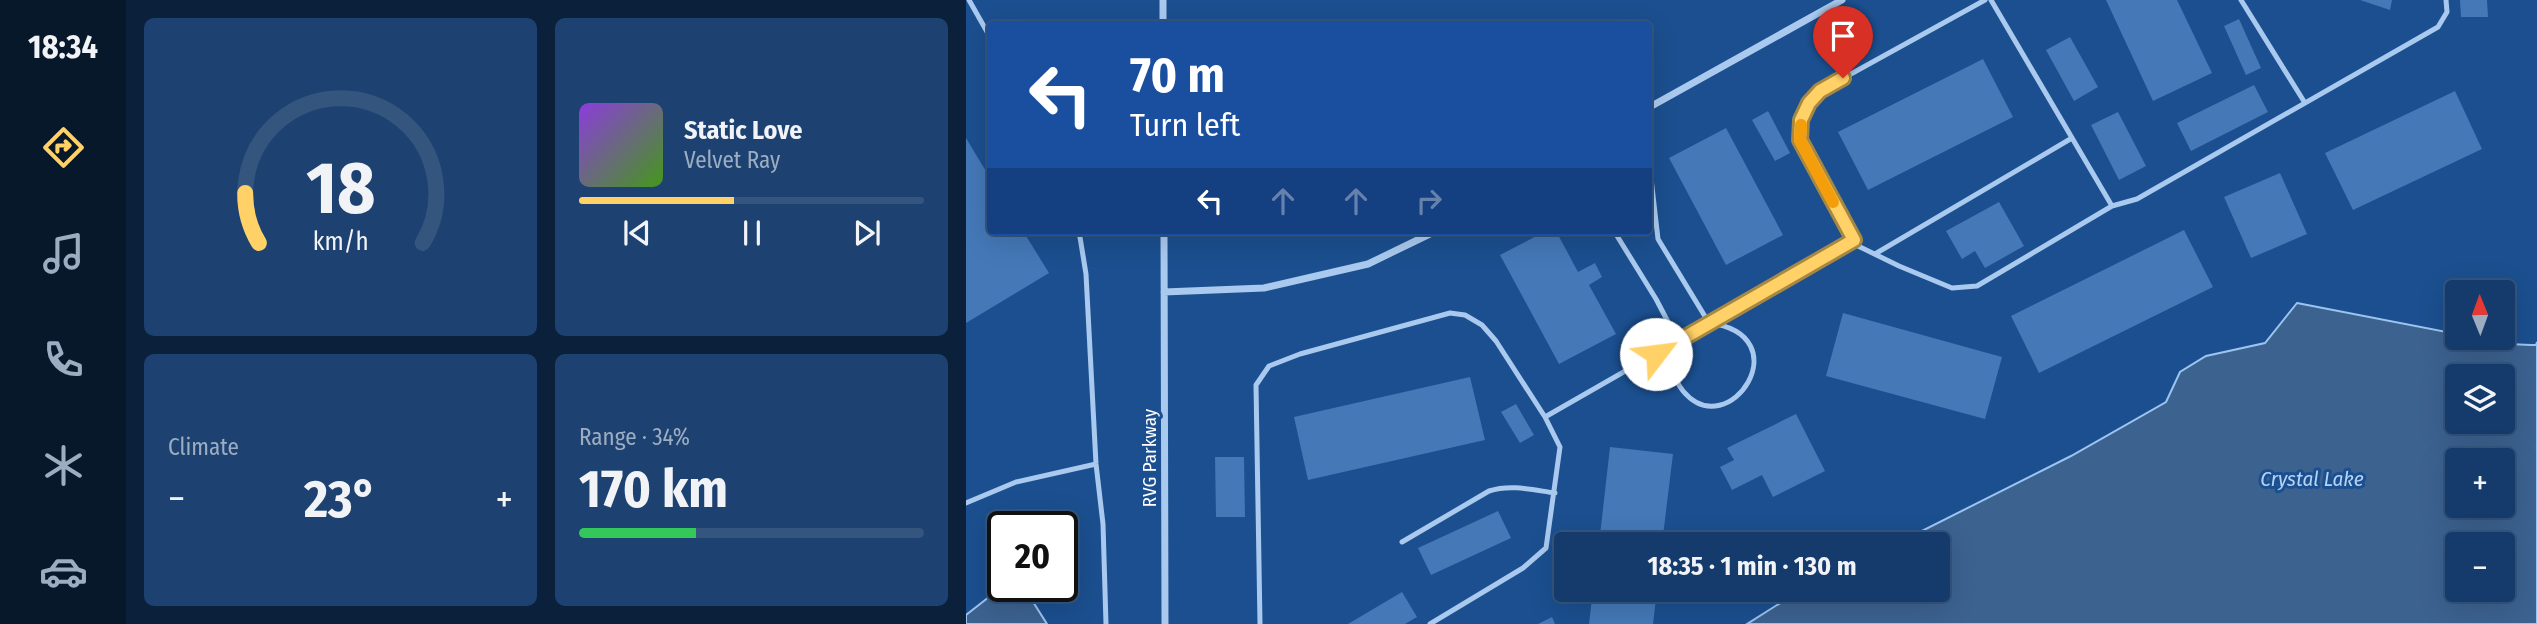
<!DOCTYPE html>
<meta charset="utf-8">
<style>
:root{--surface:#143b6b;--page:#1d4271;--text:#f1f3f6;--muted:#9dadc1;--line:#33557e;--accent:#ffd166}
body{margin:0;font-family:"Fira Sans Condensed",sans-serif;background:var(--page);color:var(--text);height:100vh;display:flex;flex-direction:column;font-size:26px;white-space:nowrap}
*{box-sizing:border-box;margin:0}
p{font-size:23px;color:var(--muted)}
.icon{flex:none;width:38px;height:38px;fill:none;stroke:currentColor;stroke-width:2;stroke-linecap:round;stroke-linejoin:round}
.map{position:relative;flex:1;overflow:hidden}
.side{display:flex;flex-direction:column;gap:18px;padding:18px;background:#0b203b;width:840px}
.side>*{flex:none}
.guide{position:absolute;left:21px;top:21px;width:665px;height:214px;border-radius:7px;box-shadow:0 7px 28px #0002,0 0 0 2px var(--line);background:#1a4fa0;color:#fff;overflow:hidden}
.needle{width:46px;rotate:359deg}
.fabs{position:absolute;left:1479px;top:280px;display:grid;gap:14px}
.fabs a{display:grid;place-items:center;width:70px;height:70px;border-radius:7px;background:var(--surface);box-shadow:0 7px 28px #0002,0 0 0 2px var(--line);font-size:35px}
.speed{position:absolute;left:21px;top:511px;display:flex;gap:14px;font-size:35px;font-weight:700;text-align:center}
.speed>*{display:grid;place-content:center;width:91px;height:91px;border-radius:50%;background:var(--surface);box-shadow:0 7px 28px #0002,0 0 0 2px var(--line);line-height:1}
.speed .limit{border:4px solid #111;border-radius:10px;background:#fff;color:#111}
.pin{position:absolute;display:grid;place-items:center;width:60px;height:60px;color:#fff;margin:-72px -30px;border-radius:50% 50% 50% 0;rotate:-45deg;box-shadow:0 0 7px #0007}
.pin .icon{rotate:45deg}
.me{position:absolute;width:77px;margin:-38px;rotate:60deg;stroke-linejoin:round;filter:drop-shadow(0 0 5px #0008)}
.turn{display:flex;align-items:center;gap:24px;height:147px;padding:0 28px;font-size:32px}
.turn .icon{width:91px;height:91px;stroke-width:2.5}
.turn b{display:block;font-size:49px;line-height:60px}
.lanes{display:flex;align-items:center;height:66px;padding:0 28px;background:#0003;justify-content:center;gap:35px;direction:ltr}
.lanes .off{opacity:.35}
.big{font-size:52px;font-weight:700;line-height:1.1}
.side .widget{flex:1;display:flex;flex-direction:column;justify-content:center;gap:10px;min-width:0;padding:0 24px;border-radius:10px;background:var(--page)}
.side .dial{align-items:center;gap:0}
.dial svg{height:182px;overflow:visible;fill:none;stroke:var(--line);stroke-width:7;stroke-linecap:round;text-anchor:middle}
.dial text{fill:var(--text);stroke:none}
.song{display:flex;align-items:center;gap:21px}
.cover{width:84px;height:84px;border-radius:10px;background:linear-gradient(135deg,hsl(270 70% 55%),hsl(100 70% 35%))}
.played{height:7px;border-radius:4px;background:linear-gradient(90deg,var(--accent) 45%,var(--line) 45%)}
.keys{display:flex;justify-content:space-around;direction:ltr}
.heat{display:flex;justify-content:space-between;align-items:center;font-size:38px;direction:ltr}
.charge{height:10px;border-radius:5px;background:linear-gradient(90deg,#34c759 34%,var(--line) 0)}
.side .tiles{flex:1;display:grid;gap:18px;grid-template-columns:repeat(2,1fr)}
.trip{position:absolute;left:588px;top:532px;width:396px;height:70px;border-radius:7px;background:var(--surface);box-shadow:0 7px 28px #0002,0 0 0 2px var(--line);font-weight:700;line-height:70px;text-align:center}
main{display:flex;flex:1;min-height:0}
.menu{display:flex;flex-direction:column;width:126px;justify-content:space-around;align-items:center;background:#08182b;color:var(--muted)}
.menu .icon{width:49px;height:49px}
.menu .current{color:var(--accent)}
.menu b{font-size:32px;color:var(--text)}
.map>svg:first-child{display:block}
.water{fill:#3c6290;stroke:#9cc4f0;stroke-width:2;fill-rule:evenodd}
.building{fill:#4478b7}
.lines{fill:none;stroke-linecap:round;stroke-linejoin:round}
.service{stroke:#a9c9ee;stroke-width:5}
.minor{stroke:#a9c9ee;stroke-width:7}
.route-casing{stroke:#a68842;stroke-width:18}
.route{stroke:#ffd166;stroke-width:12}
.slow{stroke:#f59e0b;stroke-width:12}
.labels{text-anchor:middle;stroke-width:6;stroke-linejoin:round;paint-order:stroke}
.street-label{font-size:19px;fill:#fff;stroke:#1b4f8f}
.water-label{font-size:21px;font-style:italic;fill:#b5d3f5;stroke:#1b4f8f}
</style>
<main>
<nav class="menu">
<b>18:34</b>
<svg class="icon current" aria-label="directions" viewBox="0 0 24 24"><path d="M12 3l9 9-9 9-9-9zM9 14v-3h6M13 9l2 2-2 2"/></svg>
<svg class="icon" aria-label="music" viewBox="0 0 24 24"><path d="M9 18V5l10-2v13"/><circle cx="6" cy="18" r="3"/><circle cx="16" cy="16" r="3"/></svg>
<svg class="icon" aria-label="phone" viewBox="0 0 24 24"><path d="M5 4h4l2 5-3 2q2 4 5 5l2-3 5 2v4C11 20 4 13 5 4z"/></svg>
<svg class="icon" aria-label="climate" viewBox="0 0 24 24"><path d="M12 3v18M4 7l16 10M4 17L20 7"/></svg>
<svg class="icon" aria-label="car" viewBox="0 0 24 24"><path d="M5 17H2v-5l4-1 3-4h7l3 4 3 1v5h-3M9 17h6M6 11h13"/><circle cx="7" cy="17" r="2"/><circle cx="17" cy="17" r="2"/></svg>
</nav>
<section class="side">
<div class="tiles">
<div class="widget dial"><svg viewBox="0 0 100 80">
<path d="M14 69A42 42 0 1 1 86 69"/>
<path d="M14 69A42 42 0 0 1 8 47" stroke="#ffd166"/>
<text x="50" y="56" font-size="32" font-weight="700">18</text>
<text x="50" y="72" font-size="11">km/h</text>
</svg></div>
<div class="widget">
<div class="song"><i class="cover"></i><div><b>Static Love</b><p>Velvet Ray</p></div></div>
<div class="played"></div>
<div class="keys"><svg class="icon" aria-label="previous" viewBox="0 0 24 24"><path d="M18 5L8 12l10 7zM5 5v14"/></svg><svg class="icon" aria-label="pause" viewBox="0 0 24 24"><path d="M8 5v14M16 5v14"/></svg><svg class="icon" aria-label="next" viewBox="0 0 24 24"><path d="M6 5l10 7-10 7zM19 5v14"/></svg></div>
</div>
<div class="widget"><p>Climate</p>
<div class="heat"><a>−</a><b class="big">23°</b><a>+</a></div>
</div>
<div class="widget"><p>Range · 34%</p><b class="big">170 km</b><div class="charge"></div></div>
</div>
</section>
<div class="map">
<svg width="1571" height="624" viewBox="0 0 1571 624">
<rect width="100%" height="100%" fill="#1b4f8f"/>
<path class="water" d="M1331 303 1491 334V338C1519 338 1541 346 1570 345L1571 342V624H781L811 605 840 590H971V544H930L1105 456 1200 402 1214 372 1240 356 1299 343ZM1491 376H1536V422H1491ZM1491 460H1536V506H1491ZM1491 544H1536V590H1491Z
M37 586H57L81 624H0V615Z"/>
<path class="building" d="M1140 0H1211L1246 73 1187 101Z
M1394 0H1426L1424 10Z
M1494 0H1521L1522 17H1495Z
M1273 19 1295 68 1280 75 1258 26Z
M1104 37 1132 87 1108 101 1080 50Z
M1017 59 1047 117 902 190 872 132Z
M1288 85 1302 112 1225 151 1211 123Z
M1489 91 1516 149 1387 210 1359 153Z
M802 111 824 153 809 161 786 120Z
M1152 112 1180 166 1153 180 1125 125Z
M760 128 817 235 760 265 703 158Z
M0 138 24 178V231H57L83 273 0 323Z
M1314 173 1341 234 1285 258 1258 197Z
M1033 202 1058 246 1019 268 1009 251 996 259 980 231Z
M1218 230 1247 287 1073 373 1045 316Z
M580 231H590L612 272 629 263 636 277 623 285 650 334 593 364 534 255Z
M877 313 1036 357 1019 419 860 376Z
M504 377 519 440 342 480 328 417Z
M550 404 568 435 554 443 535 412Z
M830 414 859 471 807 497 796 475 766 490 754 467 768 460 761 448Z
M644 447 707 454 696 544H633Z
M249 457H278L279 517H250Z
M532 511 545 538 465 575 452 548Z
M627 590H691L687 624H623Z
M436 592 451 617 439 624H382Z
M586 617 589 624H572Z"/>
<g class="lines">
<path class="service" d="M3 0 24 37
M1019 0 854 91 843 103 835 120 834 140 890 245 933 266 986 288 1011 286 1146 206
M1025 0 1146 206 1171 199 1472 27 1481 12 1480 0
M1275 0 1339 103
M113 231 120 274 130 464 137 524 140 624
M648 231 690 299 712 341C707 359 704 375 717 391 763 446 836 335 743 323L692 239 682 152
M909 254 1106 138
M579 417 888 240
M0 503 50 482 130 464
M436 542 523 491C545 484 567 490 589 493
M294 624 290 385 303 366 334 354 484 313 499 315 516 325 530 341 579 417 594 447 580 548 557 568 464 624"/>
<path class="minor" d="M197 0V24
M682 108 876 0
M198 231 199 624
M198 292 298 288 402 264 470 231"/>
</g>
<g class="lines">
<g class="route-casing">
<path id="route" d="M690 354 888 240 834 140 835 120 843 103 854 91 877 78"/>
</g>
<use href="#route" class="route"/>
<path class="slow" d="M835 125 834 140 867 202"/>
</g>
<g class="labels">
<g class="street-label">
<text transform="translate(183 458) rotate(-90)" y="7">RVG Parkway</text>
</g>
<g class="water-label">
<text x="1346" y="486">Crystal Lake</text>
</g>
</g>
</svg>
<div class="fabs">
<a><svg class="needle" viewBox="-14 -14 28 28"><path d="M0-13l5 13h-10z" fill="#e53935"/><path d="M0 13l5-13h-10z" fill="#9dadc1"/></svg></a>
<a><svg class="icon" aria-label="layers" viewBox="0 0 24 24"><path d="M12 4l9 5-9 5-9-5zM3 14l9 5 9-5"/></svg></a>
<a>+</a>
<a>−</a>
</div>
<div class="speed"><div class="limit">20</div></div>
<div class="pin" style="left:877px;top:78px;background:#d93025"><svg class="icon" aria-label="arrive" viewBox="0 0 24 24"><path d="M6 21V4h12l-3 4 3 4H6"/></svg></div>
<svg class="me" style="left:690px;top:354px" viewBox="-20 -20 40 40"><circle r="19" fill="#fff"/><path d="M0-13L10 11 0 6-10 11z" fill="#ffd166"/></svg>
<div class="trip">18:35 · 1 min · 130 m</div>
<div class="guide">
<div class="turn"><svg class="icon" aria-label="left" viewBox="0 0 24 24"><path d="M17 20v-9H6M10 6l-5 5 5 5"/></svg><div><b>70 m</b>Turn left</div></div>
<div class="lanes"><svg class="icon" aria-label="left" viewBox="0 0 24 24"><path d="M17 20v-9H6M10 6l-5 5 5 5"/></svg><svg class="icon off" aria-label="ahead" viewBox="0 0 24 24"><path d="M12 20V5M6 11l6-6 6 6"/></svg><svg class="icon off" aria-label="ahead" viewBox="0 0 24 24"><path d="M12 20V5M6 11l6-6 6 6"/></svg><svg class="icon off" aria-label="right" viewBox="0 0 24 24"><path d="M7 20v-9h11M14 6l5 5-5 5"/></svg></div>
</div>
</div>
</main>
